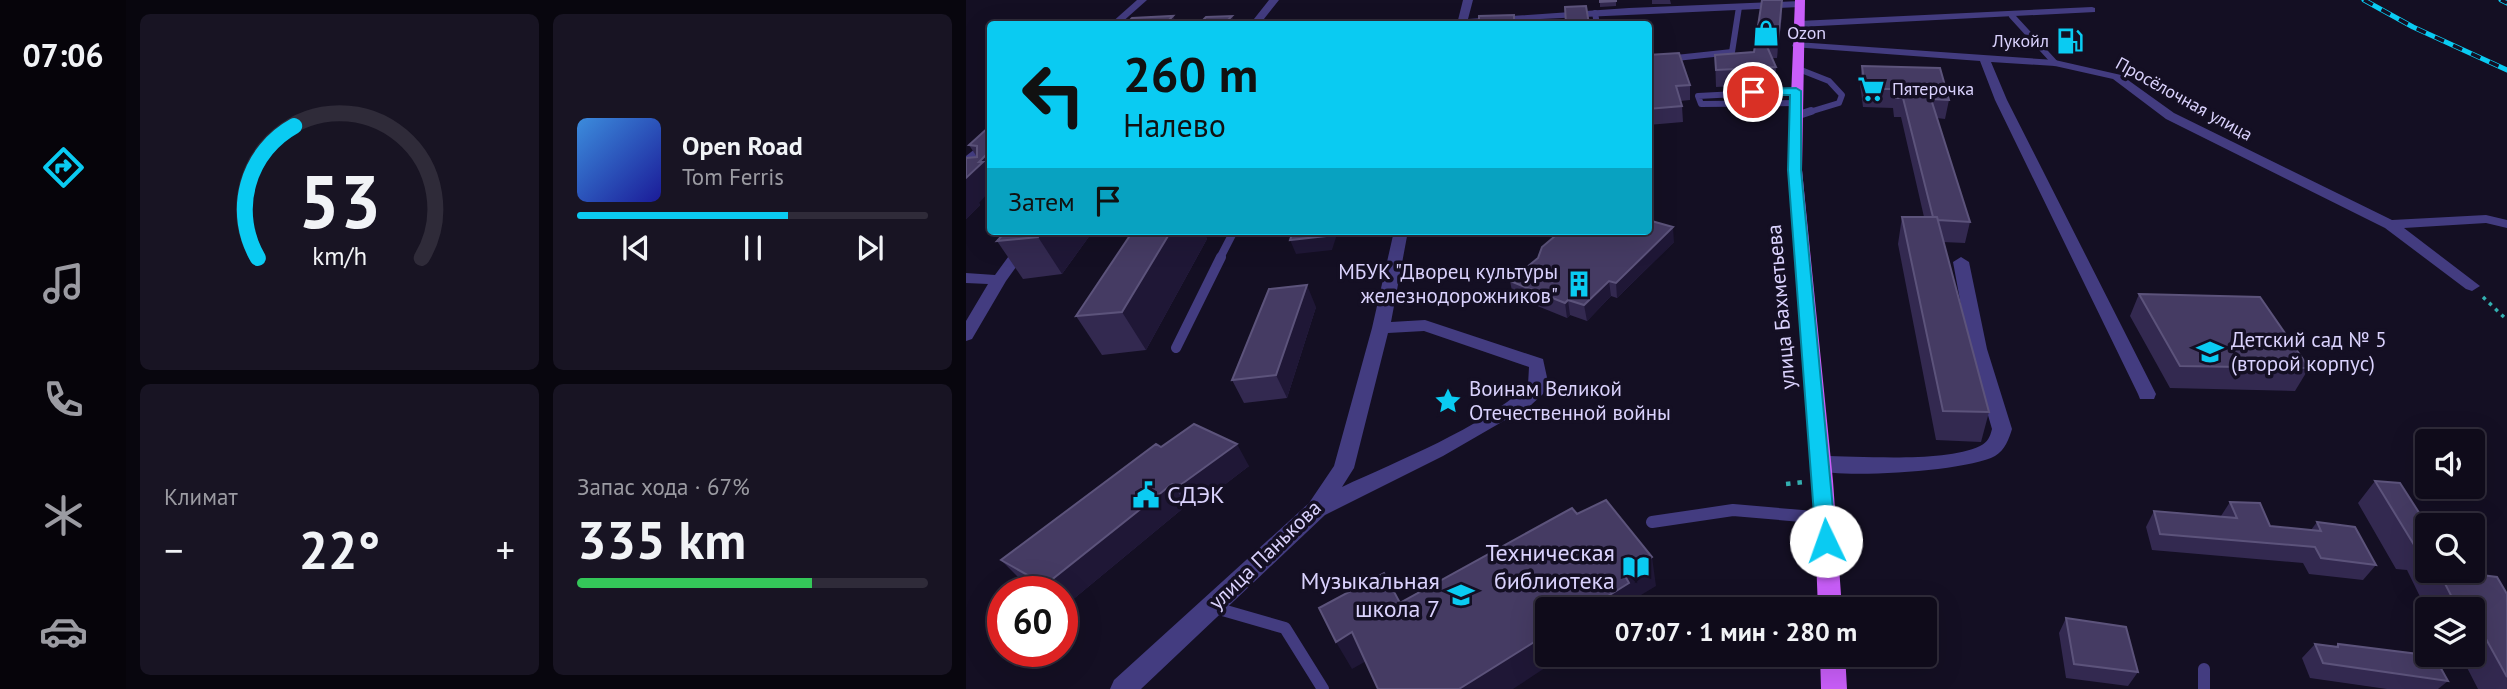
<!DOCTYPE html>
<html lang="ru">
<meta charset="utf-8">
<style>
:root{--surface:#0f0b1a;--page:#181423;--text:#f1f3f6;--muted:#9b9ba2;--line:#2f2b39;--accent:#0acbf2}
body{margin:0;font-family:"PT Sans",sans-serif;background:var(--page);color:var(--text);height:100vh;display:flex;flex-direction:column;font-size:26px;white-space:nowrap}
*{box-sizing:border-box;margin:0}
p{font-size:23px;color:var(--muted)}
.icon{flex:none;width:38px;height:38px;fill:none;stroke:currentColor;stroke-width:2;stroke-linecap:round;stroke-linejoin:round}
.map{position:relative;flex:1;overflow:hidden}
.drawer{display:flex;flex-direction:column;gap:14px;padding:14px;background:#08060e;width:840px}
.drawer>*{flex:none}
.top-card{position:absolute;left:21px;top:21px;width:665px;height:214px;border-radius:7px;box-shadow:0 7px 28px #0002,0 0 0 2px var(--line);background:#0acbf2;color:#111;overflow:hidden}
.tools{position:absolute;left:1449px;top:429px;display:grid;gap:14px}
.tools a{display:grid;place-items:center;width:70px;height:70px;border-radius:7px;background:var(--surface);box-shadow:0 7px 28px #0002,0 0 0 2px var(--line);font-size:35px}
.speed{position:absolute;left:21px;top:576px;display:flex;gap:14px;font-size:35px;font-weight:700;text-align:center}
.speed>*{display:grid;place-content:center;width:91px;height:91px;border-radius:50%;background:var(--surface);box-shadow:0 7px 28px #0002,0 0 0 2px var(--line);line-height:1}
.speed .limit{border:10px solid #d22;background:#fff;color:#111}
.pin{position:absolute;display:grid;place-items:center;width:60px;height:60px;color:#fff;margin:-30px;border:4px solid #fff;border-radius:50%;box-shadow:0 2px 7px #0007}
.me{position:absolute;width:77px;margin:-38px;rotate:357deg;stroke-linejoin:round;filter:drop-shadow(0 0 5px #0008)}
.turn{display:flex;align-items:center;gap:24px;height:147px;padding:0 21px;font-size:32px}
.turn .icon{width:91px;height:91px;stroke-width:2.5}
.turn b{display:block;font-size:49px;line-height:60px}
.then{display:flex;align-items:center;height:66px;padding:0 21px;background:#0003;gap:14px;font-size:26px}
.big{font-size:52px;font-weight:700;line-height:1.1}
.drawer .tile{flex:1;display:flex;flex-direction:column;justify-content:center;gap:10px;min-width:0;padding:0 24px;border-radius:10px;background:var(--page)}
.drawer .dial{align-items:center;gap:0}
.dial svg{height:182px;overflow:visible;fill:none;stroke:var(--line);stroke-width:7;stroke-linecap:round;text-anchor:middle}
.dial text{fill:var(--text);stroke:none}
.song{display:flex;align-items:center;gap:21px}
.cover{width:84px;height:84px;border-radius:10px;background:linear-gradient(135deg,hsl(210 70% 55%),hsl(240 70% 35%))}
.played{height:7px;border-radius:4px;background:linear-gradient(90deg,var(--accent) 60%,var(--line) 60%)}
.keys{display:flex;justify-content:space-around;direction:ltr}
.heat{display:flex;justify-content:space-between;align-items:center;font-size:38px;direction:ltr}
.charge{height:10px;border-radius:5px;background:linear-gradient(90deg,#34c759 67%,var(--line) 0)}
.drawer .tiles{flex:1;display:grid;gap:14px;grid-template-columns:repeat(2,1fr)}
.trip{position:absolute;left:569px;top:597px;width:402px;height:70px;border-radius:7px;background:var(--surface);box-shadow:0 7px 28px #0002,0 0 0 2px var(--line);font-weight:700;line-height:70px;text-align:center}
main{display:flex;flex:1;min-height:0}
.tabs{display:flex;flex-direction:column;width:126px;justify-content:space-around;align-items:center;background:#06040a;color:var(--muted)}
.tabs .icon{width:49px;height:49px}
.tabs .current{color:var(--accent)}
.tabs b{font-size:32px;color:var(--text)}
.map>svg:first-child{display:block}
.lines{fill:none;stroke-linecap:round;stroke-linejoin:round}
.path-far1{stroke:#33afb0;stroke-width:3.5;stroke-dasharray:3.5 5;stroke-linecap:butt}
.path{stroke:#33afb0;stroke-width:4.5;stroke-dasharray:4.5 7;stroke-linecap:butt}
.service-far3{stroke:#433c80;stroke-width:6}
.service-far2{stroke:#433c80;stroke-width:8}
.service-far1{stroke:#433c80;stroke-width:10}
.service{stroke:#433c80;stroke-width:12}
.minor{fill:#433c80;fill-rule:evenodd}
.primary{fill:#c95ef9;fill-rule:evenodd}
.rail-casing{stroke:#0acbf2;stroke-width:5}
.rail{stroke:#140f23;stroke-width:3.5;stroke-dasharray:10;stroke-linecap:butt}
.wall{fill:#332950}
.shaded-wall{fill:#1f1736}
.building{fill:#453b63;stroke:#5c537b;stroke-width:2}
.route{fill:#0acbf2;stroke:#06849d;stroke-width:2}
.labels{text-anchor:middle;stroke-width:7;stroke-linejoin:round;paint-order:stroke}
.far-poi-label{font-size:18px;fill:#dad2fd;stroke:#140f23;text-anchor:start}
.far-street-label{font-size:18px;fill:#dad2fd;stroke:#140f23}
.poi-label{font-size:21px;fill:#dad2fd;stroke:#140f23;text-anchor:start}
.street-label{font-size:21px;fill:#dad2fd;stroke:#140f23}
.near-poi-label{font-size:24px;fill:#dad2fd;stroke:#140f23;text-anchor:end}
</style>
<main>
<nav class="tabs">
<b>07:06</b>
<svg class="icon current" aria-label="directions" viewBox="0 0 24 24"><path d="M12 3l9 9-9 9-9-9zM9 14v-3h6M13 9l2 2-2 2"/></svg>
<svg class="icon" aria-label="music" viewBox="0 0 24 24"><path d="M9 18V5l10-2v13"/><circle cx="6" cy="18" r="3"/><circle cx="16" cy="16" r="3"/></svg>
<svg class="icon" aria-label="phone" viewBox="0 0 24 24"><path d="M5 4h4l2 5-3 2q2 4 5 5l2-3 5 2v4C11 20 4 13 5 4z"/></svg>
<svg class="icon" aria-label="climate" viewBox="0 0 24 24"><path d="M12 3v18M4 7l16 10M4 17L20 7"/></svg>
<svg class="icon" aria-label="car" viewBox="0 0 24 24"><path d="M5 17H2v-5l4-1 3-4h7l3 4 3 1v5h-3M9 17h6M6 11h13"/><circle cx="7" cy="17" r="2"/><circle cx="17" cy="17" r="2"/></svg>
</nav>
<section class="drawer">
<div class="tiles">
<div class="tile dial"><svg viewBox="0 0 100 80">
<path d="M14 69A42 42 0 1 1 86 69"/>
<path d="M14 69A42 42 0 0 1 30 11" stroke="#0acbf2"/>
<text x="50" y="56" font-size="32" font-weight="700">53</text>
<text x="50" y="72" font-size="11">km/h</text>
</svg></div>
<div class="tile">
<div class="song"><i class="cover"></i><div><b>Open Road</b><p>Tom Ferris</p></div></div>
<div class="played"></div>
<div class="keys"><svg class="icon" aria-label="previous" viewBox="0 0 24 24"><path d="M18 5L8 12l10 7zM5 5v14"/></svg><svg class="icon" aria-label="pause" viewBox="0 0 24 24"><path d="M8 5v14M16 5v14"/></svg><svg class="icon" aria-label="next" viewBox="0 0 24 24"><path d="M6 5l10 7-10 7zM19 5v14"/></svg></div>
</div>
<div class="tile"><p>Климат</p>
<div class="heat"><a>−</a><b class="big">22°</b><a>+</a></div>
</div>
<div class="tile"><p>Запас хода · 67%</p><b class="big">335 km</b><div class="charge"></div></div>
</div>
</section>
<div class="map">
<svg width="1541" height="689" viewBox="0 0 1541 689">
<rect width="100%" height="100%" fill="#140f23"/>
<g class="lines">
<path class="path-far1" d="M1517 297 1541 320"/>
<path class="path" d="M820 484 839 482"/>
<path class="service-far3" d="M629 13 631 24
M1046 16 1089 63
M682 61 766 52 773 7
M830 68 863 81 876 95 873 103 840 113
M830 91 732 96 735 104 830 103"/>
<path class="service-far2" d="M830 116 845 111
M254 258 268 231"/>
<path class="service-far1" d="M210 348 255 257"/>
<path class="service" d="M686 522 767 510 859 518
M246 607 319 628 357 689
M1238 669V689"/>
<path class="minor" d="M171 0H181L154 24H144Z
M303 0H313L294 24H284Z
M497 0H507L502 19 663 8 834 1 839 4 834 7 468 24 473 21 492 20Z
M1126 7 1129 8V12L833 27 828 24 833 21Z
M831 42 1089 60 1155 75 1208 113 1426 220 1520 215 1541 220V228L1520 223 1438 228 1514 286 1506 291 1500 289 1419 228 1200 119 1147 79 1089 66 1025 62 1041 100 1190 394 1188 399H1174L1172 394 1029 100 1014 61 827 47 826 45Z
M24 137V147L0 167V156Z
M61 231H76L40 281 6 339 0 341V321L22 284 0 283V273L29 275Z
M428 231H442L425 322 459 320 577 359 582 382 577 394 565 405 477 456 359 515 175 689H144L148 680 343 503 368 466 406 328ZM458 331 563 367 562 385C516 428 434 460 376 487L388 468 422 333Z
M995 257 1003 262 1021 349 1046 429C1043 439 1039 450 1029 456 1003 471 877 479 848 470L845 464 848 458 855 456C896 456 978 463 1014 446 1022 442 1024 437 1026 429L1003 349 987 262Z"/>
<path class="primary" d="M829 0H839L836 170 867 481 876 609H852L847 481 822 170Z
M854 654H879L881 689H855Z"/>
<g class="rail-casing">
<path id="rail" d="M1398 0 1447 27 1541 70
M1535 0 1541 3"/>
</g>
<use href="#rail" class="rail"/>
</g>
<path class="wall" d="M634 0H650V6L634 7Z
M686 0H704L705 4H686Z
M816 15 811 58H806L810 67 809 84 750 87 749 55 788 52Z
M682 55 724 85V100L714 101 716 106 717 122 682 125Z
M896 66 983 100 979 119 971 118 1004 222 999 243 977 242 1023 412 1015 442 970 440 932 244 936 217H958L935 117H928L927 108 897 107 894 84Z
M24 126 13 203 14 205 0 219V158L11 157 3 145Z
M127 231 96 274 57 279 31 241Z
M167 231H237L241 239 180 350 136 355 110 316Z
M708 242 651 298 645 296 621 321 604 315 601 318 547 296 544 281Z
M1173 294 1343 368 1329 391 1204 388 1164 316Z
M350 307 321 398 278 403 266 380Z
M195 447 283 466 228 508 221 505 99 606 96 604V592H75L56 581 35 560Z
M1409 481 1461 525V570H1490L1491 572 1541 594V689H1512L1494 654H1507V609H1461V611L1441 570 1430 569 1392 503Z
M1264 502 1304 526 1345 530 1351 522 1410 565 1397 580 1343 574 1337 563 1186 550 1180 527 1188 511 1255 516Z
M1100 618 1172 672 1162 686 1100 678 1093 633Z
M1349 644 1370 646 1372 644 1482 681 1472 689H1421L1344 678 1336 658Z"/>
<path class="shaded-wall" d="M816 0V15L811 58 812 42Z
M207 16 211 24H199Z
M266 16 269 24H258Z
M24 151V191L13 203 14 205 0 219V178L13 162Z
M707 227 708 242 651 298 650 283Z
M77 231H127L96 274 72 237Z
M205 231H237L241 239 180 350 156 312Z
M362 231H372L366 250 330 254 324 240Z
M643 281 645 296 621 321 618 305Z
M341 285 350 307 321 398 310 375Z
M602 300 604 315 601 318 599 303Z
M271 444 283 466 228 508 213 486Z
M206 484 221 505 99 606 96 603V592H86L79 585Z
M686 557 690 586 665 601 667 609H621L658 574Z
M386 632 402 660 386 669 370 642Z
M581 634V654H600L547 689H493Z"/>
<path class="building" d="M634 0H650V1L634 2Z
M796 0H816L812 42H799L810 67 750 70 749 55 788 52Z
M620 6 623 24H600L599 7Z
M548 15V24H513V16Z
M207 16 199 24H160L166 18Z
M266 16 258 24H233L240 17Z
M713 53 724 85 710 86 716 106 682 109V55Z
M896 66 974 68 983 100 965 99 1004 222 972 220 971 217H967L937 98H930V89H899Z
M24 126V151L13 162H17L0 178V158L11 157V146L3 145Z
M936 217H971L1023 412 977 411Z
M682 220 707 227 650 283 643 281 618 305 602 300 599 303 544 281 572 258 576 247 595 231H682Z
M40 231H77L72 237 31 241Z
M167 231H205L156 312 110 316Z
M327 231H362L360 236 324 240Z
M341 285 310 375 266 380 303 289Z
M1173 294 1294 297 1343 368 1214 366Z
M228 424 271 444 213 486 206 484 79 585 35 560 190 444 195 447Z
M1409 481 1434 483 1461 525V550V549L1450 548Z
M640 500 686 557 658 574 663 583 621 609H581V634L493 689H412L386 632 370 642 353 608 418 573 434 603 606 508 611 514Z
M1264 502 1294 503 1304 526 1355 531 1351 522 1389 527 1410 565 1355 558 1349 547 1194 534 1188 511 1271 518Z
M1472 570H1490L1491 572 1531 577 1541 594V677L1509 619H1507V609H1492Z
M1100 618 1160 627 1172 672 1108 664Z
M1349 644 1372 647V644L1468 656 1482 681 1357 663Z"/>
<path class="route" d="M830 88 835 91V170L870 541 867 547 860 549 853 547 850 541 822 170 824 95H787L782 92 787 89Z"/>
<defs>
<g id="shop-bare" transform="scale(2.1)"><path d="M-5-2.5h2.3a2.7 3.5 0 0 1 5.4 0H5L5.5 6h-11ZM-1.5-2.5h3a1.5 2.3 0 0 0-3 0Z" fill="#0acbf2" stroke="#140f23" stroke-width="2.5" paint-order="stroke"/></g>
<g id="fuel-bare" transform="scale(2.1)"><path d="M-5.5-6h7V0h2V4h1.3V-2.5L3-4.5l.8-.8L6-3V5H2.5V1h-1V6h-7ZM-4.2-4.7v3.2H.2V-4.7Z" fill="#0acbf2" stroke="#140f23" stroke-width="2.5" paint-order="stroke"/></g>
<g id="supermarket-bare" transform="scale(2.1)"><path d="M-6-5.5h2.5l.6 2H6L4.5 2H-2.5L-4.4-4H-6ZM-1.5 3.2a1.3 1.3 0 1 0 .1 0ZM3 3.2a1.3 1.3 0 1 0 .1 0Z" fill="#0acbf2" stroke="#140f23" stroke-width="2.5" paint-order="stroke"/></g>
<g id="building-bare" transform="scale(2.1)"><path d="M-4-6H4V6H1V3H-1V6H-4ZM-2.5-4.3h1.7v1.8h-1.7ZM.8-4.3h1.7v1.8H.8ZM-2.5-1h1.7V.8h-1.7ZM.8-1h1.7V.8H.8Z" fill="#0acbf2" stroke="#140f23" stroke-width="2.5" paint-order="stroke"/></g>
<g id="school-bare" transform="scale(2.1)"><path d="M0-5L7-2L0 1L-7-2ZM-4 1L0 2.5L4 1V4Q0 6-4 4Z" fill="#0acbf2" stroke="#140f23" stroke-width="2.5" paint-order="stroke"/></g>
<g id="sight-bare" transform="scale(2.1)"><path d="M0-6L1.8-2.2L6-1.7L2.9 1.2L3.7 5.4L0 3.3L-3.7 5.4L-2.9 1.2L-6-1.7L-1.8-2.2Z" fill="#0acbf2" stroke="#140f23" stroke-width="2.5" paint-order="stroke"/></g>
<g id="civic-bare" transform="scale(2.1)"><path d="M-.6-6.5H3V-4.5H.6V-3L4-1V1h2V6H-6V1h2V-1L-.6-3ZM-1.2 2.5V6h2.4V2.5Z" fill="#0acbf2" stroke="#140f23" stroke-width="2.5" paint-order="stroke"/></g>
<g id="library-bare" transform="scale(2.1)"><path d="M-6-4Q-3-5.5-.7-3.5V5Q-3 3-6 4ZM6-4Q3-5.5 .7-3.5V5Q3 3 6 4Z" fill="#0acbf2" stroke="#140f23" stroke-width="2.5" paint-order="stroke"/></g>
</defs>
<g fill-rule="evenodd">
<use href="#shop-bare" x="800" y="33"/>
<use href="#fuel-bare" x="1104" y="41"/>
<use href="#supermarket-bare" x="905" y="89"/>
<use href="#building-bare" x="613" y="284"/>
<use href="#school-bare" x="1244" y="352"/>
<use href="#sight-bare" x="482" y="401"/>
<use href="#civic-bare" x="180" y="495"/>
<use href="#library-bare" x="670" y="567"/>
<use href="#school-bare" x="495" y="595"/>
</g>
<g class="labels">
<g class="far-poi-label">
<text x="821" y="39">Ozon</text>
<text x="1083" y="47" text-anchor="end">Лукойл</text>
<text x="926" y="95">Пятерочка</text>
</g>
<g class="far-street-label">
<text transform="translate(1218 99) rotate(29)" y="6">Просёлочная улица</text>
</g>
<g class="poi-label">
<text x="592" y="279" text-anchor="end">МБУК "Дворец культуры<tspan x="592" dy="24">железнодорожников"</tspan></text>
<text x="1265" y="347">Детский сад № 5<tspan x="1265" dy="24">(второй корпус)</tspan></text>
<text x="503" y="396">Воинам Великой<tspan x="503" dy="24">Отечественной войны</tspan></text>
</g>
<g class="street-label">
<text transform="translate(815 307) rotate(-95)" y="7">улица Бахметьева</text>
<text transform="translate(299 555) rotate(-44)" y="7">улица Панькова</text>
</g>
<g class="near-poi-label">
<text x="201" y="503" text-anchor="start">СДЭК</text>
<text x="649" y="561">Техническая<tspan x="649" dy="28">библиотека</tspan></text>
<text x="474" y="589">Музыкальная<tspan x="474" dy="28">школа 7</tspan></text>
</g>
</g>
</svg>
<div class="tools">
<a><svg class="icon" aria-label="sound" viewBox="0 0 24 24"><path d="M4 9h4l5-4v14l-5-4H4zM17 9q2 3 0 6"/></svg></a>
<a><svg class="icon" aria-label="search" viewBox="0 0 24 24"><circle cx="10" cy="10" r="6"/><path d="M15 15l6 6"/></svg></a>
<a><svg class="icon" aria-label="layers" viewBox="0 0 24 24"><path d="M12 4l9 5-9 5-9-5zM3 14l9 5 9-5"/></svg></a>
</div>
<div class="speed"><div class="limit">60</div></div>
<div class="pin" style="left:787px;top:92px;background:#d93025"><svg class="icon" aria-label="arrive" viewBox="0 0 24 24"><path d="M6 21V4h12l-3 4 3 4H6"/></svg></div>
<svg class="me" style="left:860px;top:541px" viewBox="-20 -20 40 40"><circle r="19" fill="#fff"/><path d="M0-13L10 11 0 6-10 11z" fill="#0acbf2"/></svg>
<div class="trip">07:07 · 1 мин · 280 m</div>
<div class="top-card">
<div class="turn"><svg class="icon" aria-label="left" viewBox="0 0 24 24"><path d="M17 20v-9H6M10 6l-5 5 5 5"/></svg><div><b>260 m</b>Налево</div></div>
<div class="then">Затем<svg class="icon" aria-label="arrive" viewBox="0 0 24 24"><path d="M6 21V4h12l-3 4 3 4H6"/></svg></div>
</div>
</div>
</main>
